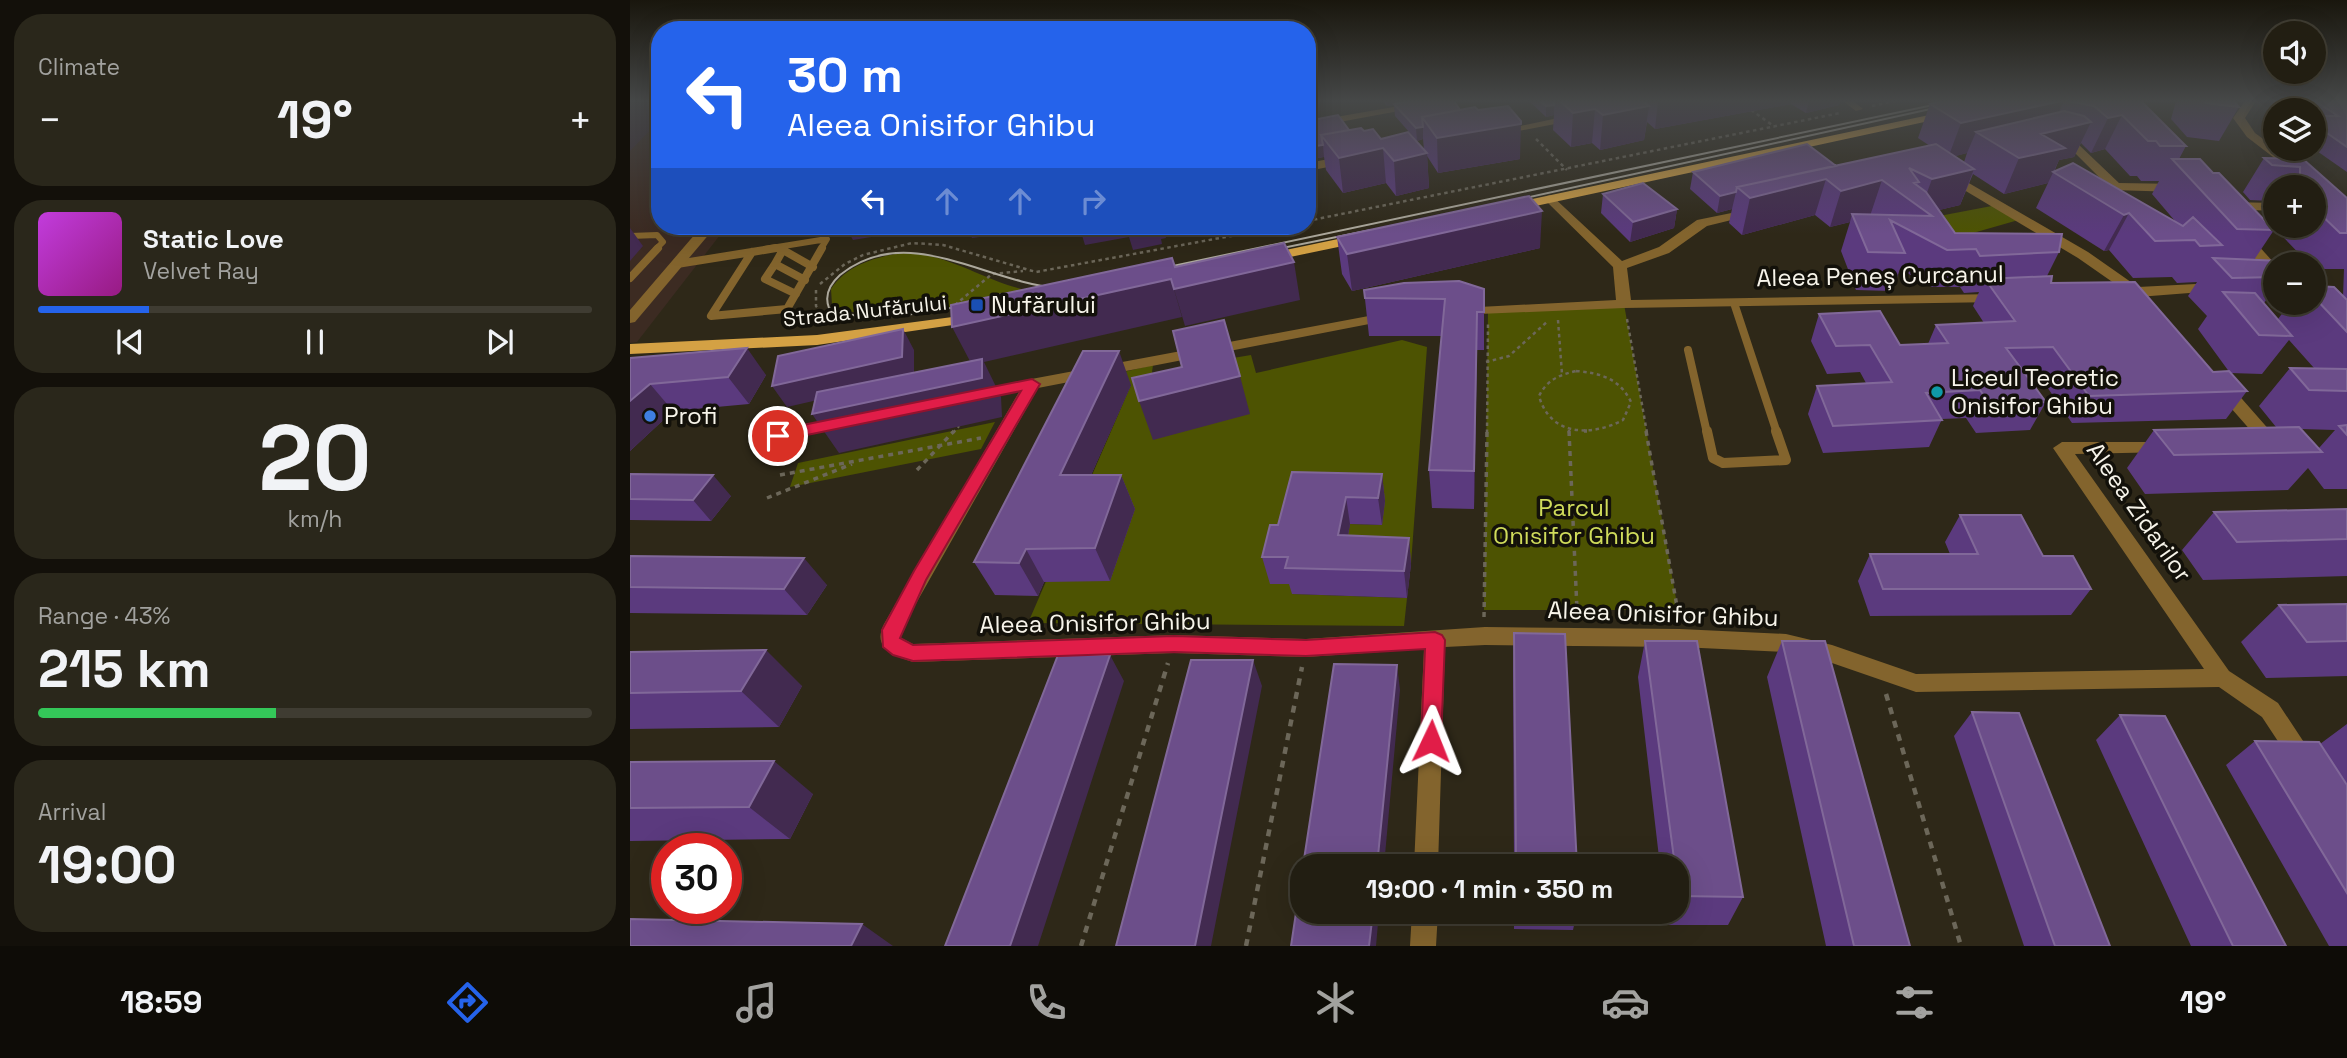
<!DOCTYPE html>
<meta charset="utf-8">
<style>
:root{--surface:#221e12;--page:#2a271b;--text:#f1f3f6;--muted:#a2a29f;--line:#3f3c32;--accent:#2563eb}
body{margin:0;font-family:"Space Grotesk",sans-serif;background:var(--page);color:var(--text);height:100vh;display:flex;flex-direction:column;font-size:26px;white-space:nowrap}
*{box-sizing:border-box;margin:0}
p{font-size:23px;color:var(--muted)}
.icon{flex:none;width:38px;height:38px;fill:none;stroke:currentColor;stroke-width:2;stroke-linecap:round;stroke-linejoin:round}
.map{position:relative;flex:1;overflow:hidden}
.side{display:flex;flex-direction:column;gap:14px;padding:14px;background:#13100a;width:630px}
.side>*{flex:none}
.banner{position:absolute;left:21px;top:21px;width:665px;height:214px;border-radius:28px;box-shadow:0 7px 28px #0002,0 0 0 2px var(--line);background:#2563eb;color:#fff;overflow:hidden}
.tools{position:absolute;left:1633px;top:21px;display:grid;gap:14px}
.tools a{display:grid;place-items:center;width:63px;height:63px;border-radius:50%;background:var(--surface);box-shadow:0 7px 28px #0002,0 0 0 2px var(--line);font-size:35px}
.speed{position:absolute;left:21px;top:833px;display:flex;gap:14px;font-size:35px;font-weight:700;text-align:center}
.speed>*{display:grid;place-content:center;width:91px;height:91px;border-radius:50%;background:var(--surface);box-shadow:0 7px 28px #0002,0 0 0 2px var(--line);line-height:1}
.speed .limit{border:10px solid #d22;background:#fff;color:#111}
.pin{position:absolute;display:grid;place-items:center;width:60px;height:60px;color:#fff;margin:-30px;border:4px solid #fff;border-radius:50%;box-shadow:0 2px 7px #0007}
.me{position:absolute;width:77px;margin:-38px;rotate:2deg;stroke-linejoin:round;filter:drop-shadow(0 0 5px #0008)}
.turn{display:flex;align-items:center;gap:24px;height:147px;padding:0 21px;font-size:32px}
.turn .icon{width:91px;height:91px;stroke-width:2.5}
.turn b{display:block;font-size:49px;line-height:60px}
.lanes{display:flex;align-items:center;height:66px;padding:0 21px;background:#0003;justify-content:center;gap:35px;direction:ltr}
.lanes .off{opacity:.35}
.big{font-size:52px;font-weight:800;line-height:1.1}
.side .widget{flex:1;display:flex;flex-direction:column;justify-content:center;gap:10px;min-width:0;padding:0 24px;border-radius:28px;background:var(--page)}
.side .dial{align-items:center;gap:0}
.dial b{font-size:91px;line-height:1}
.song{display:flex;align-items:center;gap:21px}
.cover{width:84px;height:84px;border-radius:10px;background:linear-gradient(135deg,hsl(290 70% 55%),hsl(310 70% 35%))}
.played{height:7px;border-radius:4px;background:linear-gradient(90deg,var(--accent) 20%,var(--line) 20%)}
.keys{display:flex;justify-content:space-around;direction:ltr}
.heat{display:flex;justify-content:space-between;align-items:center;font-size:38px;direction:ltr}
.charge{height:10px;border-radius:5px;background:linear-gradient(90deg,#34c759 43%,var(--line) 0)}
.trip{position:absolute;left:660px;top:854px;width:399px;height:70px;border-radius:28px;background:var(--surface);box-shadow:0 7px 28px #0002,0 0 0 2px var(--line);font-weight:800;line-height:70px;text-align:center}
.tabs{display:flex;height:112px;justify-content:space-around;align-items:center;background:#0e0c07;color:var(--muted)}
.tabs .icon{width:49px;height:49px}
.tabs .selected{color:var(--accent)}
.tabs b{font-size:32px;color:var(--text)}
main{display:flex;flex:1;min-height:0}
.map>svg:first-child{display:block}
.industrial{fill:#3c2b22}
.education{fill:#3a2a35}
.green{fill:#4d5302}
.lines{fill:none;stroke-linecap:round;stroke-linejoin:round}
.path-far2{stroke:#6c6759;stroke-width:2.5;stroke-dasharray:3.5 3.5;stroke-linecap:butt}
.path-far1{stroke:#6c6759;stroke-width:3.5;stroke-dasharray:5 5;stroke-linecap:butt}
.path{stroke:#6c6759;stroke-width:4.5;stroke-dasharray:7 7;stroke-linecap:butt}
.service-far2{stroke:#83642d;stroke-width:6}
.service-far1{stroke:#83642d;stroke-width:8}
.service{stroke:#83642d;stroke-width:10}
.pedestrian{fill:#83642d;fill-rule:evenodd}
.minor{fill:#83642d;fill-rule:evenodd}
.tertiary{fill:#83642d;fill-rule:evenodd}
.primary{fill:#d4a144;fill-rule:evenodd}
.tram{stroke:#ada99d;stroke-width:2}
.wall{fill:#5b3a7e;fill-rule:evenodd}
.shaded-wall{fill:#422a50}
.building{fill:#6c4e8a;stroke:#816899;stroke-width:2}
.route{fill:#e11d48;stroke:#92132f;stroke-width:2}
.transit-dot{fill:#1a4fb4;stroke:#13110a;stroke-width:2.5}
.culture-dot{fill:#0f9aa8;stroke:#13110a;stroke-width:2.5}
.shop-dot{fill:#3f7fe0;stroke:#13110a;stroke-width:2.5}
.labels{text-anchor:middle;stroke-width:7;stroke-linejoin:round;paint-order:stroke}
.far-street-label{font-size:21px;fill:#f7f4ea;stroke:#13110a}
.street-label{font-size:24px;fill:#f7f4ea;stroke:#13110a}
.poi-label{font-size:24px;fill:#f7f4ea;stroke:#13110a;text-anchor:start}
.park-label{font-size:24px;fill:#d0dc5b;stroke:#13110a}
</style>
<main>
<section class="side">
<div class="widget"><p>Climate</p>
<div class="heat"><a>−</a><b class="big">19°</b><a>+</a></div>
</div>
<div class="widget">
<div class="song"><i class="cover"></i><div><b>Static Love</b><p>Velvet Ray</p></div></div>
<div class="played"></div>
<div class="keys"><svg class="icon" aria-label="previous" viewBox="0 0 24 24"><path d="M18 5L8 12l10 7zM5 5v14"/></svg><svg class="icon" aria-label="pause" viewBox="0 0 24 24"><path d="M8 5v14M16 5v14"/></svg><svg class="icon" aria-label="next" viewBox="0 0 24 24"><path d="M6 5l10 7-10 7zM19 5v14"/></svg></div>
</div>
<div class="widget dial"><b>20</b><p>km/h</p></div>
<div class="widget"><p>Range · 43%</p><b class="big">215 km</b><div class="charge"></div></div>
<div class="widget"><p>Arrival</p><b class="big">19:00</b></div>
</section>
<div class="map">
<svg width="1717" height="946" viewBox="0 0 1717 946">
<rect width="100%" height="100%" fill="#2e2818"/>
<path class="industrial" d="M0 101H30V226H97L7 342 0 343Z"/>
<path class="education" d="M0 101H30V120L0 151Z"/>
<path class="green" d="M1367 205 1392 219 1343 233 1256 239 1246 228Z
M272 253C320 252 360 286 407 292 368 299 231 327 202 305L201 289C217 265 245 257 272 253Z
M994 304 1048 610H854L858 311Z
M772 340 797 347 781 564 713 562 720 524 751 525 668 499 663 594 777 598 774 626 398 623 501 385 477 376 523 365 516 416 603 358 621 355 626 373Z
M365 422 351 449 160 487 168 463Z"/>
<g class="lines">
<path class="path-far2" d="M1242 106 1265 101
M1121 110 1145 127
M906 139 937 170
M677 221 1210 113
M190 284 215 264 233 255 282 243 313 245 406 272 655 226
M186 290V306L197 319
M325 305 362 274 393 271
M997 319 1017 433
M928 320 932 374
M856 362 879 356 918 321
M946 371C971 373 990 379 1001 402L993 420C961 437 920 436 909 396 917 380 929 375 946 371Z
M939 430V433
M323 433 329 426
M857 433 858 324"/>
<path class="path-far1" d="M939 431 947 610
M954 431H957
M1016 431 1049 618
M287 470 324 431
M150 475 351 438
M137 498 222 464
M854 617 857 431"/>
<path class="path" d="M1256 694 1331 946
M451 946 538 663
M616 946 672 667"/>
<path class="service-far2" d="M0 236 27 235 33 242 26 249
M135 249 197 239 191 249
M153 249 155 246"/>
<path class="service-far1" d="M154 248 145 264 175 280
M153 250 183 267
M122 252 81 316 157 309 192 248
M122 252 146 248
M47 264 122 252
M145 264 135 279 166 294
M0 278 28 248
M1104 303 1147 433
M1058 350 1077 433
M359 393 402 384
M164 433 201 425"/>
<path class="service" d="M1077 431 1083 458 1093 463 1156 460 1146 431
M148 436 172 431"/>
<path class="pedestrian" d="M1213 101H1223L1233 109 1226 111Z"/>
<path class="minor" d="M798 101H823L677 128V122Z
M1615 101H1626L1615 118 1625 133 1673 168V174H1665L1617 137 1603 118Z
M947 114 951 115V119L868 135 862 132Z
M1428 137 1447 143 1489 183 1549 184 1555 188 1549 192 1482 190 1439 147 1422 140Z
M716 156 720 157V163L677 171V163Z
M1318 171 1458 252 1508 287 1585 283 1592 287 1585 291 1508 297 1486 295V289L1491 288 1448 258 1314 178 1312 175Z
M921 195 992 261 1029 247 1067 220 1126 208V214L1077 226 1039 253 997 268 1001 300 1368 294 1375 298 1368 302 994 308 825 315V309L830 308 986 300 983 267 917 202V196Z
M1600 202 1645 203V211L1596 209 1594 206Z
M72 226H86L5 322 0 323V310Z
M760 312 767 316 765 319 408 388 271 630V638L283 644 544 635 676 639 855 627 1050 629 1156 634 1202 645 1286 674 1574 669 1423 448 1432 442H1534L1543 448 1540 452 1445 454 1599 671 1648 703 1681 753 1684 760 1681 767 1673 771 1665 767 1632 717 1589 687 1286 692 1202 663 1156 652 1050 647 855 645 815 647 808 866H784L794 649 676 657 544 653 283 662C263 656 242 648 254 624L396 380Z
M1592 382 1598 383 1649 441 1651 445 1649 449H1637L1586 391 1584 387 1586 383Z
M782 912H808L806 946H780Z"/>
<path class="tertiary" d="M1612 232 1617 233 1645 264V276L1640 275 1607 239V233Z"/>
<path class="primary" d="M1318 111 1322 112V116L883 211 877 207 883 203Z
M732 234 739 238 737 241 636 262 629 258 636 254Z
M345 314 352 318 350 321 187 345 0 354V344L187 335Z"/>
<path class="tram" d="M881 201 1337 101
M638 251 741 230
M524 270 1322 101
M342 305C298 310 241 327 199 308 194 295 200 284 210 275 277 221 354 282 428 288"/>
</g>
<path class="wall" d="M753 101H824L830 110 890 159 808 173 797 156 799 188 766 196 756 183 713 193 696 170 694 157 687 158 677 145V121L719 130 734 131 751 139 794 150 793 139 787 141 765 116 764 105 757 106Z
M899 101H1210L1209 105 1176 113 1161 104 1025 129 1017 122 1014 140 970 150 962 143 941 147 923 130 924 115 916 117Z
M1312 101H1511L1556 146 1549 159 1644 230 1624 260 1645 264V288L1634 303 1648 319 1660 303H1684V286L1713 297 1714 269H1684V264H1679L1635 218 1632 213 1640 201 1620 200 1613 192 1634 158 1673 159 1717 198V489H1694L1678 468 1658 490 1515 494 1497 468 1524 430 1646 427 1629 406 1660 368H1684L1659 340 1632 374 1600 373 1568 329 1577 316 1558 296 1567 282 1547 283 1542 277 1503 278 1479 250 1474 251 1406 208 1418 183 1374 194 1343 174 1330 205 1309 210 1325 233 1429 252 1417 276 1421 283 1617 391 1596 419 1442 423 1408 374 1395 375 1416 402 1400 430 1346 433 1336 418 1312 419 1299 447 1193 453 1178 414 1187 386 1236 383 1230 372 1197 374 1181 341 1189 314 1270 345 1298 344 1306 325 1354 323 1343 306 1349 292 1334 293 1330 287H1302L1270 269 1262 291 1226 290 1211 251 1220 222 1200 227 1185 215 1112 235 1099 223 1102 209 1087 213 1060 189 1063 172 1206 166 1300 146 1288 138 1300 104ZM1451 143 1461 153 1475 149 1500 176H1507L1511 181H1529L1522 194 1545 221 1424 172 1429 160 1444 157ZM1337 153 1334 162 1325 156ZM1645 187H1684V226H1645ZM1671 429 1705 430 1689 448Z
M1546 101H1604L1609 107 1589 141 1557 137 1541 119Z
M1665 101H1717V172L1684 149V110H1663L1660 108Z
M973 194 1047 209 1044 228 1000 242 971 213Z
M707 237 910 248 722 291 712 274Z
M854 289V350H847L844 509 802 508 799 470 812 336H739L734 290Z
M0 358 136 375 119 404 43 411 0 451Z
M501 385 461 475H491L505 509 480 581 414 582 408 596 365 595 344 562Z
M0 474 101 496 81 521 0 520Z
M752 474 755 501 752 525 720 524 718 536 779 538 781 564 777 598 662 594 659 584H640L632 557 648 525Z
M1717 509V576L1573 580 1552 550 1584 512Z
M1330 515 1413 556 1461 589 1441 615 1240 616 1228 581 1240 554H1320L1315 542Z
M0 556 197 585 177 615 0 613Z
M1717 604V676L1636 678 1611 642 1649 605Z
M884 633 947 866H884L883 670Z
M1015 641 1113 897 1098 925H1038L1036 912H1046V866H1030L1008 677Z
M1152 641 1280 946H1196L1137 677Z
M0 652 172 686 149 727 0 729Z
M1342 712 1480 946H1394L1324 736Z
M1490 715 1656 946H1561L1466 740Z
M1717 724V946H1699L1596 765 1625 741 1690 744Z
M0 762 183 794 160 839 0 841Z
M884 912H947L943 930 884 929Z"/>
<path class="shaded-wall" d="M756 101H788L757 106Z
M1028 101H1162L1161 104 1025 129Z
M1179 101H1210L1209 105 1176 113Z
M1431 101H1434L1420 132 1461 122 1444 157 1429 160 1418 183 1374 194 1389 158 1346 132 1337 153 1318 158 1331 123Z
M924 105V115L916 117V106Z
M1019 106 1014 140 970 150 973 115Z
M965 109 962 143 941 147 943 113Z
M1492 115 1475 149 1461 153 1478 118Z
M891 124 890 159 808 173 807 138Z
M793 127V139L787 141 786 128Z
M693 145 694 157 687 158 686 146Z
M753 148 756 183 713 193 709 158Z
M797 153 799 188 766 196 764 161Z
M1209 168 1196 179 1185 215 1112 235 1120 198Z
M1344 169 1330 205 1297 213 1291 209 1302 179Z
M1252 180 1240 216 1222 214 1220 222 1200 227 1211 191Z
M1106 192 1102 209 1087 213 1090 196Z
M1047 209 1044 228 1000 242 1003 222Z
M912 211 910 248 722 291 717 254Z
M1499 213 1479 250 1474 251 1494 215Z
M215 226H297L296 228 223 240Z
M330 226H389L388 232 342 238 337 227H330Z
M449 226H533L536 238 531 239 532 244 503 250 499 237 455 245Z
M0 228 13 246 0 261Z
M664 262 670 300 555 326 544 289Z
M541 279 552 317 354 362 371 397 372 417 209 453 182 414 342 365 322 327Z
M847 312V350L844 509V471Z
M273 329 284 350V378L157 407 142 386Z
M117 348 136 375 119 404 98 377Z
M489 351 501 385 446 509 430 475Z
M610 376 620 414 523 440 509 401Z
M20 384 43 411 0 451V401Z
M752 474 755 501 752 525 748 498Z
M83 475 101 496 81 521 63 500Z
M491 475 505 509 480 581 465 548Z
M716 497 720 524 713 562 708 535Z
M779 538 781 564 777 598 774 571Z
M396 549 414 582 408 596 389 563Z
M174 558 197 585 177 615 154 589Z
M136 650 172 686 149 727 111 691Z
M480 655 494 681 408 946H380Z
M623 660 632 686 581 946H565Z
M767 665 770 690 754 866H747Z
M144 761 183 794 160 839 119 807Z
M743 912H749L746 946H739Z
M232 924 263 946H221Z"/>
<path class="building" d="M778 101H824L830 110 792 117 793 127 786 128 764 104Z
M910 101H924V105L916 106Z
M930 101H1013L1019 106 973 115 965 109 943 113Z
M1312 101H1431L1331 123 1300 104Z
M1438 101H1511L1556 146H1530L1526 141H1518L1492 115 1478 118 1464 106Z
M1574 101H1604L1609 107 1576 103Z
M1685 101H1717V147L1684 124V116H1708Z
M878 106 891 121V124L807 138 792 117 845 107 848 110Z
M1434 111 1454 116 1461 122 1411 134 1435 148 1389 158 1346 132Z
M708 115 719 130 691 135 693 145 686 146 677 135V121Z
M731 128 734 131 743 129 751 139 778 132 797 153 764 161 753 148 709 158 691 135Z
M1177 144 1206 166 1107 187 1106 192 1090 196 1063 172Z
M1306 144 1344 169 1302 179 1279 168 1289 182 1284 183 1296 192 1325 233 1432 234 1429 252 1350 256 1346 249 1317 250 1260 220 1275 253 1238 252 1222 214 1302 216 1252 180 1211 191 1196 179 1120 198 1107 187Z
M1634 158 1673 159 1717 198V233H1710L1684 208V187H1662L1658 184 1655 178H1670V167L1642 165Z
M1542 159H1570L1583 173H1589L1644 230 1607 229Z
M1443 163 1553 226 1563 217 1592 245 1570 246 1565 240 1525 241 1499 213 1494 215 1423 172Z
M1013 183 1047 209 1003 222 973 194Z
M899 196 912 211 717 254 707 237Z
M654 243 664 262 544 289 541 279 322 327 321 305 542 258 545 267Z
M1583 258 1652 261V264H1645V277L1602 278Z
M1422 276 1421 283 1505 282 1583 372 1599 371 1617 391 1459 396 1423 347 1376 348 1416 402 1360 405 1350 390 1296 393 1312 420 1203 426 1187 386 1262 382 1240 345 1206 346 1189 314 1250 311 1270 345 1318 343 1306 325 1385 321 1355 279Z
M829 281 854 289V312H847L844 471 799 470 815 299 735 298 734 290 774 283Z
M1684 286 1704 287 1717 300V332L1684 297Z
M1593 292 1625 293 1662 336 1629 335Z
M594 320 610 376 509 401 502 378 552 367 543 331Z
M273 329 272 357 142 386 148 356Z
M117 348 98 377 20 384 0 401V358Z
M453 351H489L430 475H491L465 548 396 549 389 563 344 562Z
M352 359V378L182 414 187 392Z
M1660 368 1717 369V391L1679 390Z
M1717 425V435L1709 426Z
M1669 427 1692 452 1544 455 1524 430Z
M662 472 752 474 748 498 716 497 708 535 779 538 774 571 655 568 658 557H632L640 525H648Z
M0 474 83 475 63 500 0 499Z
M1717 509V539L1607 542 1584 512Z
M1330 515H1391L1413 556H1443L1461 589H1253L1240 554H1348Z
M0 556 174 558 154 589 0 587Z
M1717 604V641L1677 642 1649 605Z
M884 633 935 634 947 866H886Z
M1015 641H1067L1113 897 1049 896 1046 877V866H1045Z
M1152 641H1195L1280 946H1224Z
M136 650 111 691 0 693V652Z
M428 655H480L380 946H315Z
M561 660H623L565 946H486Z
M704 664 767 665 747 866H673Z
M1342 712 1389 713 1480 946H1425Z
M1490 715 1535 716 1656 946H1603Z
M1625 741 1689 742 1717 785V893Z
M144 761 119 807 0 808V762Z
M672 873V912H743L739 946H661Z
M0 919 232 924 221 946H0Z"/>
<linearGradient id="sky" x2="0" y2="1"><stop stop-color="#19160d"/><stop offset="0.43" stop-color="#464848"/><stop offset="1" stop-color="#464848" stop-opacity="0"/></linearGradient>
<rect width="1717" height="234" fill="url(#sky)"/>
<path class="route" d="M402 379 410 384 296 580 270 638 283 645 544 636 676 640 805 632 812 635 815 640 811 741 808 747 801 750 794 747 791 741 795 649 676 656 544 652 283 661 263 655 253 647 252 630 284 571 391 391 148 441 140 436 148 430Z"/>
<rect class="transit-dot" x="340" y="298" width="14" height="14" rx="3.5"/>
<circle class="culture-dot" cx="1307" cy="392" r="7"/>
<circle class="shop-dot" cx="20" cy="416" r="7"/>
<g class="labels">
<g class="far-street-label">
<text transform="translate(235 311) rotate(-6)" y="7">Strada Nufărului</text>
</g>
<g class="street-label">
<text transform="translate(1250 276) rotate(-1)" y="8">Aleea Peneș Curcanul</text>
<text transform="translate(1509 512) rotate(55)" y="8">Aleea Zidarilor</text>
<text transform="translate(1033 614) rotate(2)" y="8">Aleea Onisifor Ghibu</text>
<text transform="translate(465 623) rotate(-1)" y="8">Aleea Onisifor Ghibu</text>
</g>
<g class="poi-label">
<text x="361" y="313">Nufărului</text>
<text x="1321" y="386">Liceul Teoretic<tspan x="1321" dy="28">Onisifor Ghibu</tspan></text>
<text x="34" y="424">Profi</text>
</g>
<g class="park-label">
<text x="944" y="516">Parcul<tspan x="944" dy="28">Onisifor Ghibu</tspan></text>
</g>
</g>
</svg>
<div class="tools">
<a><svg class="icon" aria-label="sound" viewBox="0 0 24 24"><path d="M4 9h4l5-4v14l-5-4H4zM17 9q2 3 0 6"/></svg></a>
<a><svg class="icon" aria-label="layers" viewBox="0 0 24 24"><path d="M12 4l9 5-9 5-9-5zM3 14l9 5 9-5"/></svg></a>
<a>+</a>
<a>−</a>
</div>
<div class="speed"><div class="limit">30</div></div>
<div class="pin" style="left:148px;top:436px;background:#d93025"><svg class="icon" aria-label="arrive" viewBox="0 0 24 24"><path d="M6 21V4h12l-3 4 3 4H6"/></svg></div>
<svg class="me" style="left:801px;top:741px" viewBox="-20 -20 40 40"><path d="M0-17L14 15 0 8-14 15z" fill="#e11d48" stroke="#fff" stroke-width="4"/></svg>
<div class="trip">19:00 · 1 min · 350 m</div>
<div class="banner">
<div class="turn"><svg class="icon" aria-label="left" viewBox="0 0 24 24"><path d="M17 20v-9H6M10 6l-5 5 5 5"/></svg><div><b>30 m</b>Aleea Onisifor Ghibu</div></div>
<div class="lanes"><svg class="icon" aria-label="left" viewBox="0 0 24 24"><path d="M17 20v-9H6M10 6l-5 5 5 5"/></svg><svg class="icon off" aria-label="ahead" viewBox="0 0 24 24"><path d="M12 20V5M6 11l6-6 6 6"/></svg><svg class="icon off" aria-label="ahead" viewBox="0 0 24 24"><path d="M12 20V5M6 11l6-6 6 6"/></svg><svg class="icon off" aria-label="right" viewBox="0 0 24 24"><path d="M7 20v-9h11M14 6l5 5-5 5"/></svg></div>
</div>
</div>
</main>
<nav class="tabs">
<b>18:59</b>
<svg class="icon selected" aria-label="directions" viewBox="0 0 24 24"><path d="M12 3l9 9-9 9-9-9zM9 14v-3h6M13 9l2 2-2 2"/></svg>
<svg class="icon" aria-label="music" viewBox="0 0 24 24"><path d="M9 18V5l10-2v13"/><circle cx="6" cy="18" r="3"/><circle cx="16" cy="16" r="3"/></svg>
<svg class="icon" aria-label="phone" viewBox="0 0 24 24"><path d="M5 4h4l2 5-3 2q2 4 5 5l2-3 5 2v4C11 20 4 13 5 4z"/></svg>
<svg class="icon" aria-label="climate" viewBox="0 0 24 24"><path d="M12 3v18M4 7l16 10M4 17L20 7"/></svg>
<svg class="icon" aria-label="car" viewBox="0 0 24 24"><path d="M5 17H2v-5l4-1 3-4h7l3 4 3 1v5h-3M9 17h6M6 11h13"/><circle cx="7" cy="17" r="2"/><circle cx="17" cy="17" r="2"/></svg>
<svg class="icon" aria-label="filters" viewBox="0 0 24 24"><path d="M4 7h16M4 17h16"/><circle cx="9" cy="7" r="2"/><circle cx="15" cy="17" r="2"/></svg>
<b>19°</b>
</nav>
